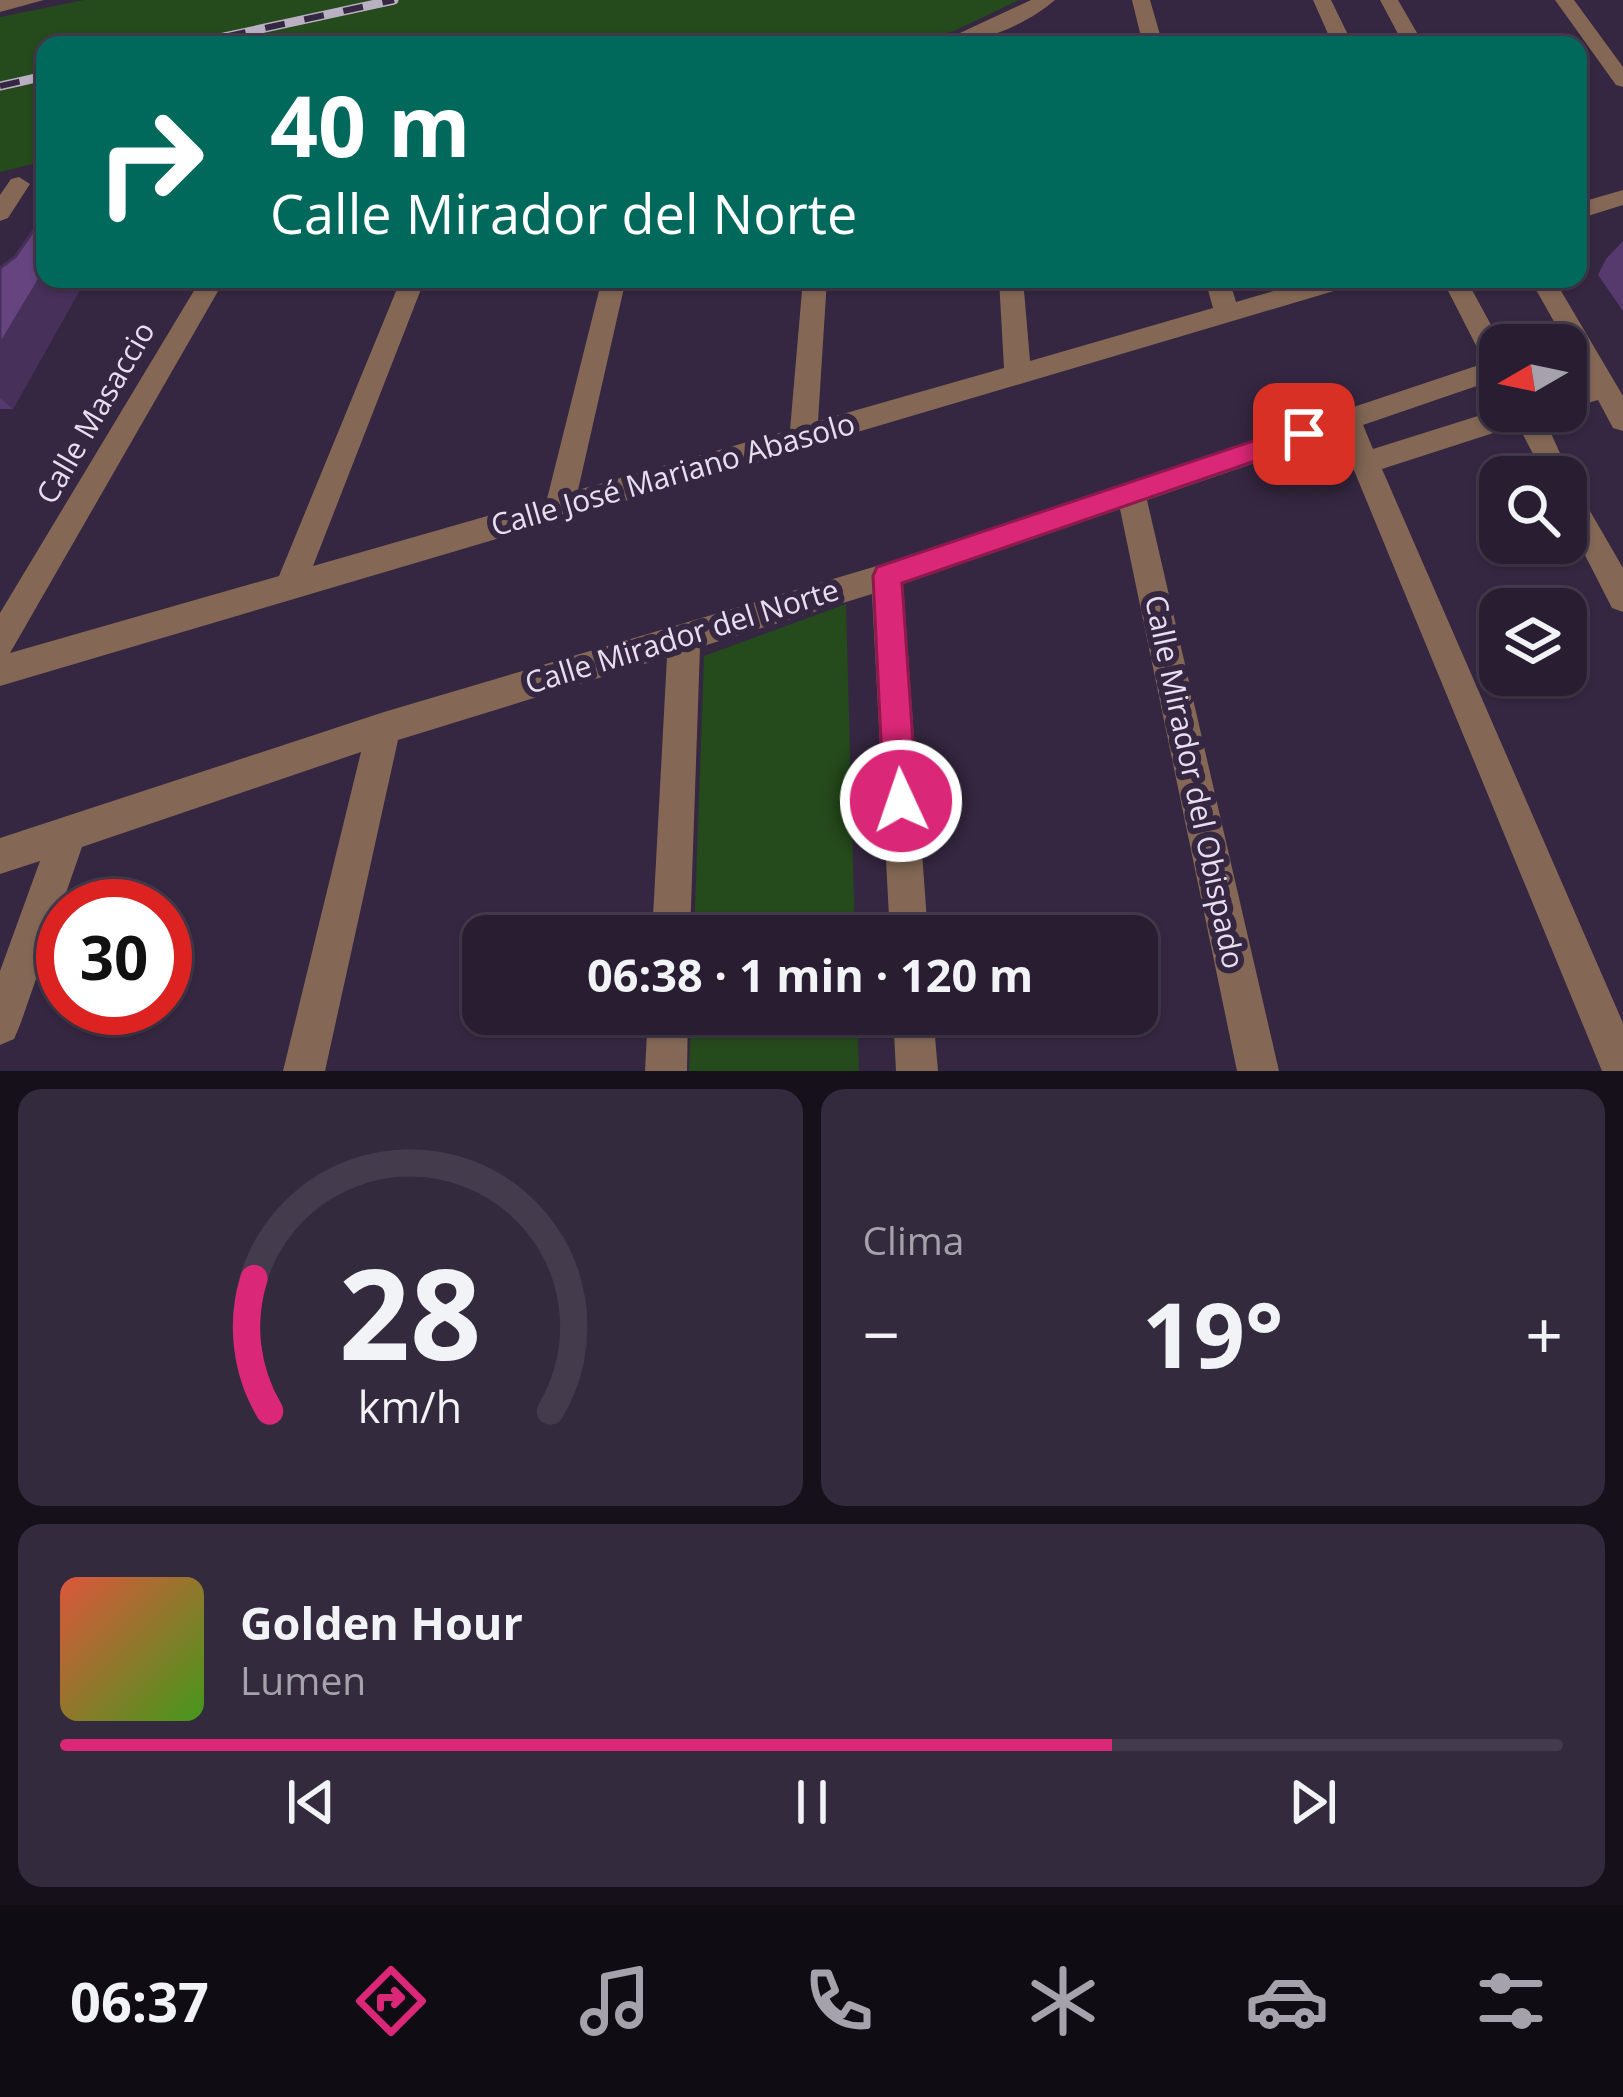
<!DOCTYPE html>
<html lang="es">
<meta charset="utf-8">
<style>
:root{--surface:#281d31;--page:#342a3d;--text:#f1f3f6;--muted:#a5a2ab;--line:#443b4d;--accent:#db2777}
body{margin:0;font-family:"Open Sans",sans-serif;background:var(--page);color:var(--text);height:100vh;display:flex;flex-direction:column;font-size:45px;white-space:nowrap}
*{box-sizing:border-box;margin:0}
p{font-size:39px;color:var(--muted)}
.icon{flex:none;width:66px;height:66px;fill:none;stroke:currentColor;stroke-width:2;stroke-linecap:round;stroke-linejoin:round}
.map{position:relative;height:1071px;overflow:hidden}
.details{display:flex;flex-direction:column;gap:18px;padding:18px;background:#16101b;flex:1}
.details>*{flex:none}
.guide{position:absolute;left:36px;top:36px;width:1551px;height:252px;border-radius:24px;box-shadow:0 3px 9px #0004,0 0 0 3px var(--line);background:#00695c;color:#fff;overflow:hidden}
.needle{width:78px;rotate:261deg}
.tools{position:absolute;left:1479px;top:324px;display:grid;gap:24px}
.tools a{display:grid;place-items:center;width:108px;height:108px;border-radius:24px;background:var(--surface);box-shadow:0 3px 9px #0004,0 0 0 3px var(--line);font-size:60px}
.speed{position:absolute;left:36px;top:879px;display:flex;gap:24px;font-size:60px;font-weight:700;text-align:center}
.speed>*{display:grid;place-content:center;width:156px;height:156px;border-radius:50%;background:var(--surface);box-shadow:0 3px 9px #0004,0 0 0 3px var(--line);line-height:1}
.speed .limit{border:18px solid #d22;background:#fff;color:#111}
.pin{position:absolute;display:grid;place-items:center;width:102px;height:102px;color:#fff;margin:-51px;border-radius:24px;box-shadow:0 6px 18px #0006}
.me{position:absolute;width:132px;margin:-66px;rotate:357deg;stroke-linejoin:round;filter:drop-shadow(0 0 9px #0008)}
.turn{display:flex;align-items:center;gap:42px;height:252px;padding:0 36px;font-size:54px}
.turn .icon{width:156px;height:156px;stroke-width:2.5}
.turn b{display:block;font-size:84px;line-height:102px}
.big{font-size:90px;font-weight:700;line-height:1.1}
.details .tile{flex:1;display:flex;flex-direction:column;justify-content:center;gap:18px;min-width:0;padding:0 42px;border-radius:24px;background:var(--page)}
.details .dial{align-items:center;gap:0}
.dial svg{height:312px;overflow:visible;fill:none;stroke:var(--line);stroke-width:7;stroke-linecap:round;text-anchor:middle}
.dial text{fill:var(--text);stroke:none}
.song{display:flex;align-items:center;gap:36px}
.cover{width:144px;height:144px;border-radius:18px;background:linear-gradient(135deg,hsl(10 70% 55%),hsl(100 70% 35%))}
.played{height:12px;border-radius:6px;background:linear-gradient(90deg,var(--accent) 70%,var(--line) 70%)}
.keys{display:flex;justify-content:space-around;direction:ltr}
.heat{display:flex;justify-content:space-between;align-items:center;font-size:66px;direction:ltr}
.details .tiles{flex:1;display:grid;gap:18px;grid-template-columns:1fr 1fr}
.tile:last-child{grid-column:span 2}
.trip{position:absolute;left:462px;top:915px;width:696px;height:120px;border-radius:24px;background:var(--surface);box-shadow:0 3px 9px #0004,0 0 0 3px var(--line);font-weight:700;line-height:120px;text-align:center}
.tab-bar{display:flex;height:192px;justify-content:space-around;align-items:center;background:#100c14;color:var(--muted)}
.tab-bar .icon{width:84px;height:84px}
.tab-bar .on{color:var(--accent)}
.tab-bar b{font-size:54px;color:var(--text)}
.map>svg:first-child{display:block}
.green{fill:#254a1b}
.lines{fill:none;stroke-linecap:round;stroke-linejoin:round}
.minor{fill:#846855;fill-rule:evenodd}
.rail-casing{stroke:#bab0c4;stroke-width:9}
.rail{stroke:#352741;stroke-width:6;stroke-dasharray:20;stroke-linecap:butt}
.wall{fill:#573a6d}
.shaded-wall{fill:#473059}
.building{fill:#65447f;stroke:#473059;stroke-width:3}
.route{fill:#db2777;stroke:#8e194d;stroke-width:3}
.labels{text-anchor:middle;stroke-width:12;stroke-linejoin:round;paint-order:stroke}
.street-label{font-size:30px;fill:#e7def0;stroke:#352741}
</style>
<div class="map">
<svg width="1623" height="1071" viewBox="0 0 1623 1071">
<rect width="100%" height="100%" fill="#352741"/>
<path class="green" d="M84 0H1019L954 31 899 45H45V161L0 172V17Z
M846 604 855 936H694L704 656Z
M691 1014H857L859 1071H689Z"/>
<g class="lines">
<path class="minor" d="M0 0H44L0 12Z
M1031 0H1055C1024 27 975 45 934 45Z
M1132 0H1150L1163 45H1143Z
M1313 0H1331L1353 45H1333Z
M1380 0H1398L1424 45H1404Z
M1555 0H1574L1623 67V87L1616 85Z
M19 177 30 184 8 218 0 221V195L11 179Z
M1623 190V205L1578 219V203Z
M201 279H225L10 653 279 576 401 279H425L313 566 547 499 602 279H626L578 490 790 430 803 279H827L818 421 1004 368 999 279H1023L1030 361 1213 308 1205 279H1229L1236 302 1315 279H1357L1354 285 1236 320 0 686V613Z
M1442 279H1466L1502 345 1500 378 1363 425 1373 449 1500 409 1541 411 1572 480 1623 568V612L1612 608 1566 518V477H1545L1518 425 1382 469 1623 1023V1071H1602L1339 434 1147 500 1279 1071H1237L1120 509 903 584 928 936H890L872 594 700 647 690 936H652L667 657 398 740 325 1071H283L361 752 82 847 20 1025 14 1039 0 1045V971L40 861 0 874V838L384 712 887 563 1485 363Z
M1530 279H1554L1623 396V431L1613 428 1598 400 1566 409V389L1588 382Z
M648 1014H688L687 1071H645Z
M893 1014H933L938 1071H896Z"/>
<g class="rail-casing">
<path id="rail" d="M187 45 394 0
M0 86 45 76"/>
</g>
<use href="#rail" class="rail"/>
</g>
<path class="wall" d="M1623 241V311L1598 275 1606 259Z
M15 257 45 279H93L90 284H83L13 409H0V268Z"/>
<path class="shaded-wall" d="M45 270V279H79L83 284 13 409 0 398V345Z"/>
<path class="building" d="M45 214V270L0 345V268L15 257Z"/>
<path class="route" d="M1304 424 1313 427 1316 434 1313 441 902 583 917 801 912 812 901 817 889 812 884 801 873 576 877 567Z"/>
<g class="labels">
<g class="street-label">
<text transform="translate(96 413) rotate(-60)" y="10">Calle Masaccio</text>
<text transform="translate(673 475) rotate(-16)" y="10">Calle José Mariano Abasolo</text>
<text transform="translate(682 637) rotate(-17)" y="10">Calle Mirador del Norte</text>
<text transform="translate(1194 782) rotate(78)" y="10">Calle Mirador del Obispado</text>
</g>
</g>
</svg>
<div class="tools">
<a><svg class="needle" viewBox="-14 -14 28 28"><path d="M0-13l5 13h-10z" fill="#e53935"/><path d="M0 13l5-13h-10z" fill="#a5a2ab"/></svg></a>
<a><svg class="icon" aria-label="search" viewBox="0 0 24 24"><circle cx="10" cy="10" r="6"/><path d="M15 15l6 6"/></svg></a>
<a><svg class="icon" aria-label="layers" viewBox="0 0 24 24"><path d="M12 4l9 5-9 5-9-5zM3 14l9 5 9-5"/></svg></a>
</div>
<div class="speed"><div class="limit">30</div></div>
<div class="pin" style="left:1304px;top:434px;background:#d93025"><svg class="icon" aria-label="arrive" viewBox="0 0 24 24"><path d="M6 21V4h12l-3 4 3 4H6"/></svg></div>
<svg class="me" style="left:901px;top:801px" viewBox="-20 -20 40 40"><circle r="17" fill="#db2777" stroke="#fff" stroke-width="3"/><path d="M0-11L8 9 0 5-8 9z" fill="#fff"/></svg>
<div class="trip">06:38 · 1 min · 120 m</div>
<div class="guide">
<div class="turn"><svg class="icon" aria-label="right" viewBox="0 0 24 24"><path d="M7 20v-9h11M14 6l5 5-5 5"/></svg><div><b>40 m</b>Calle Mirador del Norte</div></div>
</div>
</div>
<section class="details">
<div class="tiles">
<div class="tile dial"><svg viewBox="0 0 100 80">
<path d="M14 69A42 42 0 1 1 86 69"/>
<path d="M14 69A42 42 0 0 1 10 35" stroke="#db2777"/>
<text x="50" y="56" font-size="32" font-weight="700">28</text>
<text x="50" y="72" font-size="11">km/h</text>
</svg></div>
<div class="tile"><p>Clima</p>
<div class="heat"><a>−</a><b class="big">19°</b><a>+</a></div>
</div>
<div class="tile">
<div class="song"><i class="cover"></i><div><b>Golden Hour</b><p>Lumen</p></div></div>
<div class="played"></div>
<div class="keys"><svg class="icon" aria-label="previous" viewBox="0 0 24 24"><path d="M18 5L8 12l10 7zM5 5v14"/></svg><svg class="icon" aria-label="pause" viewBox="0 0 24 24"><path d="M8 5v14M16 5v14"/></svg><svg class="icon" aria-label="next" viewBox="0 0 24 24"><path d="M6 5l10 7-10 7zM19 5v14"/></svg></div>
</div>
</div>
</section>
<nav class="tab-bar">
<b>06:37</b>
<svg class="icon on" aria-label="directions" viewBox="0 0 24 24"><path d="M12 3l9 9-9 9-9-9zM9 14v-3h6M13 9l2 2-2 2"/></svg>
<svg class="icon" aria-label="music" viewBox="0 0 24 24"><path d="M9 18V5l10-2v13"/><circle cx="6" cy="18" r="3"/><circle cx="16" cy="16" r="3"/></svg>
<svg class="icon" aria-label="phone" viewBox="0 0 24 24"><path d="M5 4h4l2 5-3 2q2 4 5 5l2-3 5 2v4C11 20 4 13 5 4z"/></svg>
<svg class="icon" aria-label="climate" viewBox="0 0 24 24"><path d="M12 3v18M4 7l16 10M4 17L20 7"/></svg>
<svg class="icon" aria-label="car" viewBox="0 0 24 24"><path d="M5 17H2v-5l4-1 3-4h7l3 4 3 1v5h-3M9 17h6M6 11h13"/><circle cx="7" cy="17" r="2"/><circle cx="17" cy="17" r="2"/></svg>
<svg class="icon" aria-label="filters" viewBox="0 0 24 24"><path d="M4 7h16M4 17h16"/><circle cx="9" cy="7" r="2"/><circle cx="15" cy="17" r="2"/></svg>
</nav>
